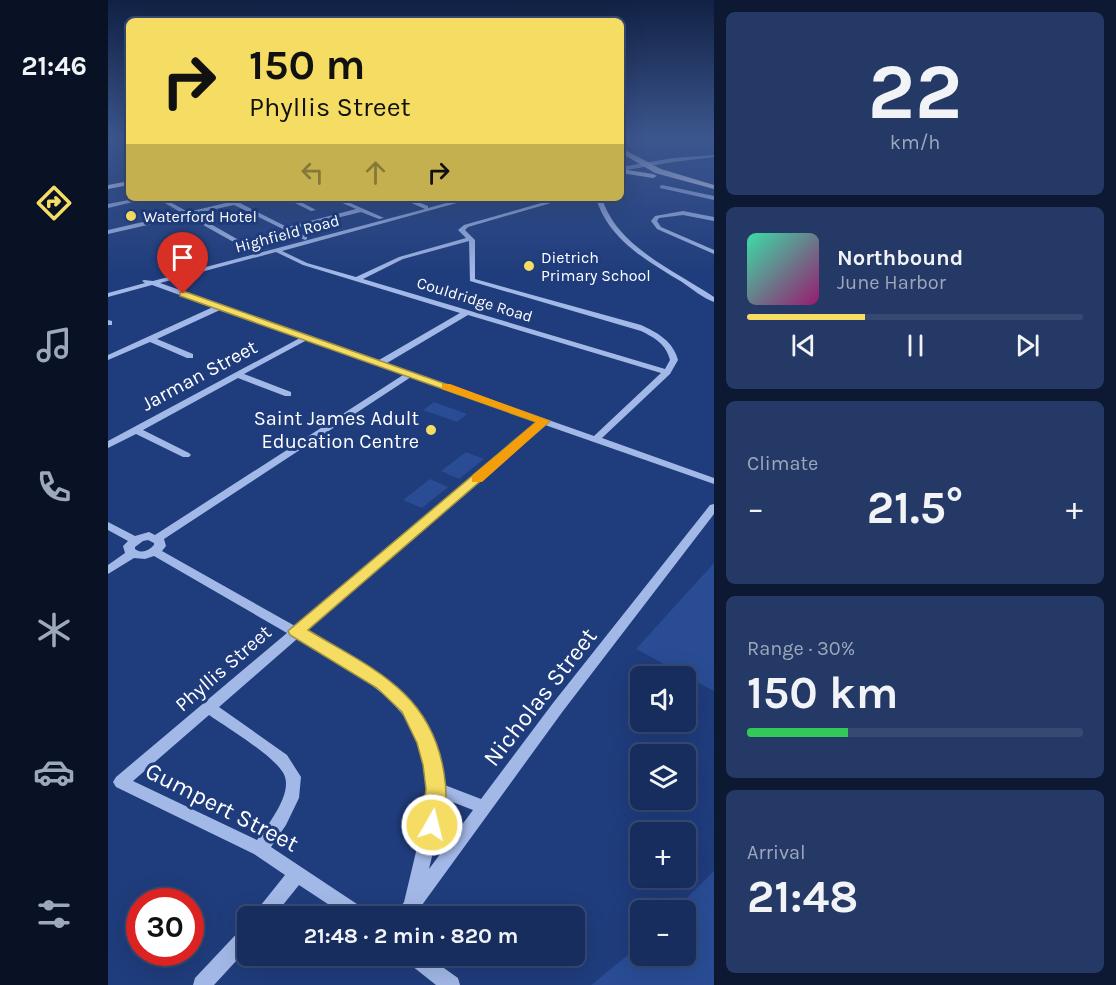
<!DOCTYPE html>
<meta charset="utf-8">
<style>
:root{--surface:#172d5d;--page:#243966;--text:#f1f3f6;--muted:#9ea8bc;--line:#364972;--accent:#f5dc62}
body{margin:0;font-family:Karla,sans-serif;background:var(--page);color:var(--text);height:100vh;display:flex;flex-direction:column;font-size:22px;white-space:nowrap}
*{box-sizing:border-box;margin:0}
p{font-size:20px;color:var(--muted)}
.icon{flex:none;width:33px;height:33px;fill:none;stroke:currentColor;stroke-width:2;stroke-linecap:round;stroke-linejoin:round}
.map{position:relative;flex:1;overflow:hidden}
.drawer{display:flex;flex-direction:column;gap:12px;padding:12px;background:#0d1933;width:402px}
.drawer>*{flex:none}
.guide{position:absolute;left:18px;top:18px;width:498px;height:183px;border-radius:9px;box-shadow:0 6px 24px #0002,0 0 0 2px var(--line);background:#f5dc62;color:#111;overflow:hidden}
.buttons{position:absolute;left:522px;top:666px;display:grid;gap:12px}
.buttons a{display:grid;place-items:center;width:66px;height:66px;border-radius:9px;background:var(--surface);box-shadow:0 6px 24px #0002,0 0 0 2px var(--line);font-size:30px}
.speed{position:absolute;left:18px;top:888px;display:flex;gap:12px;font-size:30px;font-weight:700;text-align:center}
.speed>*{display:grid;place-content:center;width:78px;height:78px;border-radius:50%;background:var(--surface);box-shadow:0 6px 24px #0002,0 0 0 2px var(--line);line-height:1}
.speed .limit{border:9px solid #d22;background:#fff;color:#111}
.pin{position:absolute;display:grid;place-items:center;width:51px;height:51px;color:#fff;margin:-62px -26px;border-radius:50% 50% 50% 0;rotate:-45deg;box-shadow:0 0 6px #0007}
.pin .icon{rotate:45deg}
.me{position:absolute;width:66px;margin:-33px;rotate:8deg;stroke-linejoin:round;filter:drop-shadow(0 0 4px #0008)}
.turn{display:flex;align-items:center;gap:21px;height:126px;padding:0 24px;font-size:27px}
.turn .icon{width:78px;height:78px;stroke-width:2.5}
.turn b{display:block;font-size:42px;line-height:51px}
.lanes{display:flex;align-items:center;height:57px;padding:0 24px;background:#0003;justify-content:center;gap:30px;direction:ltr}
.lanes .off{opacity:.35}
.big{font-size:45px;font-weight:700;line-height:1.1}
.drawer .widget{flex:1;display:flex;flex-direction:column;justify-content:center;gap:9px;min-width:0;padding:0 21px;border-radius:9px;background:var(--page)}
.drawer .dial{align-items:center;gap:0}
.dial b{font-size:78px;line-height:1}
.song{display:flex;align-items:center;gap:18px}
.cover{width:72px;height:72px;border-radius:9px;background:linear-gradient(135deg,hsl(160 70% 55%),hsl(320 70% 35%))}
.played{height:6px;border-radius:3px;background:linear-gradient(90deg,var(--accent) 35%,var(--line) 35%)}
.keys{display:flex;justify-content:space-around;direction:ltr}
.heat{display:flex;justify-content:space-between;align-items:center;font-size:33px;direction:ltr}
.charge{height:9px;border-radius:4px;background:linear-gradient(90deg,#34c759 30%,var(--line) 0)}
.trip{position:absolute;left:129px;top:906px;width:348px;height:60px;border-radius:9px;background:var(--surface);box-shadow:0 6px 24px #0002,0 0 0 2px var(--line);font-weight:700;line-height:60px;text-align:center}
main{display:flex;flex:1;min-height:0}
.dock{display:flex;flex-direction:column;width:108px;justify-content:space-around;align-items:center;background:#091225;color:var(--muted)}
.dock .icon{width:42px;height:42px}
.dock .active{color:var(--accent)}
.dock b{font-size:27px;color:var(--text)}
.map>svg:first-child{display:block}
.green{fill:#294c94}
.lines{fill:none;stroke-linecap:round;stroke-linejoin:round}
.minor{fill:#a2b8e7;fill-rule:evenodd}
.major{fill:#e3eafd;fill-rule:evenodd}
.route{fill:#f5dc62;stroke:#9f8f40;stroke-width:1.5}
.slow{fill:#f59e0b}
.poi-dot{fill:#f5dc62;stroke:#1f3c7c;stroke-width:2}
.labels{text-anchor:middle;stroke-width:6;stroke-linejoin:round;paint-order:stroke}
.far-poi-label{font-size:16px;fill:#fff;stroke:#1f3c7c;text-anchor:start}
.far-street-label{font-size:16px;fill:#fff;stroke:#1f3c7c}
.street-label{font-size:20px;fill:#fff;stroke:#1f3c7c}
.poi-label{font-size:20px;fill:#fff;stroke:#1f3c7c;text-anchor:end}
.near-street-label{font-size:24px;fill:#fff;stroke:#1f3c7c}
</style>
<main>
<nav class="dock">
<b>21:46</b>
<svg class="icon active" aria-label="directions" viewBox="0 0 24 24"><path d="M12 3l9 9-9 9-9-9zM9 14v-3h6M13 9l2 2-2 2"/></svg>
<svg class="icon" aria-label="music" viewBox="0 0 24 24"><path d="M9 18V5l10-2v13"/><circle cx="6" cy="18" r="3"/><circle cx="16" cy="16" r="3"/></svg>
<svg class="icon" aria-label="phone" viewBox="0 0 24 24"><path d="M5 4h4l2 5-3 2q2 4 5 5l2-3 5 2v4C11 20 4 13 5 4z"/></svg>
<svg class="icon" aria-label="climate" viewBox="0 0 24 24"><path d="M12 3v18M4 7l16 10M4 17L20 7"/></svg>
<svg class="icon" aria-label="car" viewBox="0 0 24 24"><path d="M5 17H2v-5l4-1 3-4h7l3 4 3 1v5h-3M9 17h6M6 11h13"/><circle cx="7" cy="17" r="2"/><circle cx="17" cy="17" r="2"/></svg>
<svg class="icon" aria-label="filters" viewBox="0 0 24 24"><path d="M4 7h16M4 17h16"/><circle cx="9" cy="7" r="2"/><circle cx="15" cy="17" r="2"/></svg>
</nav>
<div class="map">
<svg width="606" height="985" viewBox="0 0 606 985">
<rect width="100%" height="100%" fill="#1f3c7c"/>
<path class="green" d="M326 402 359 414 349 422 315 410Z
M358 452 376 459 351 479 333 471Z
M322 479 340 487 314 508 295 500Z
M606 563V691L528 649Z
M606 871V985H483L532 945V956H578V910H567Z"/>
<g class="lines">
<path class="minor" d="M606 155V157L565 162 513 171V167L565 158Z
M554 185 606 196V200L552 188V186Z
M31 198H42L0 208V204Z
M48 198H55L80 212 122 202 125 200 152 198 132 203 179 227 248 209 223 198H231L276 218 271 219 253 212 184 229 199 237V239L197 240 126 205 85 214 150 251 151 253 317 209 292 198H300L320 206V208L357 198H367L174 251 199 263 248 277 291 257 358 238 350 230 356 225 451 198H460L360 227 357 230 367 240V279L533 325C550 333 565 341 570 360L562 374 494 438 606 478V484L437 425 198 632C260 667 333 702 334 784L373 799 445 703 602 505 606 504V514L455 711 306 916H287L296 902 313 831 318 800 319 772 313 745 302 723 280 698 248 673 189 639 111 707 179 755 193 777 191 798 178 825 163 847 258 910 261 916H238L191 885 166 916H146L149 910 177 875 146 854 8 787 5 782 8 777 179 633 46 556 37 559 26 558 0 574V565L17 553 15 546 20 541 0 530V522L27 536 41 532 47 535 295 375 199 340 136 374 183 392V396H177L130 378 35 430 81 453 83 455 81 457H75L28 434 0 448V441L192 338 112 310 49 339 85 354V358H79L42 342 0 360V355L105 307 44 285 0 297V293L37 283 34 281 36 280 45 281 147 254 79 216 0 234V230L74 213ZM361 241 362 281 533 331C547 338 558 344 562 360L557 369 255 279 295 259ZM168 252 195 265 352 313 271 360 52 283ZM360 315 553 373 486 436 279 363ZM303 377 429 422 187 626 54 551 58 546 56 539ZM40 540 46 543V545C40 551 34 554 27 549V547L35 541ZM101 715C118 727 172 759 177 777 183 796 160 825 149 840L25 781ZM334 798 365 810 321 869 330 831Z
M177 198H185L208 210 203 211Z
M488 198H494C509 247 566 270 606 297V302C595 298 584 289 574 282 539 261 500 239 488 198Z
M575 211 606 217V221L575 215 551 218 549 221 553 227 606 250V254L549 229 543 221 547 216Z
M0 320 4 321V325H0Z
M140 925V948L106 985H85L87 978 134 928Z
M296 956H319L350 978 352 985H328L299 962Z"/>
<path class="major" d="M513 148 553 169 606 185V189L547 173 513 153Z
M513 169 545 174 549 176 545 178 513 173Z
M21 181V185L0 189V185Z"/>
</g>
<linearGradient id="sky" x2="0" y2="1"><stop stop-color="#112144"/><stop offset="0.5" stop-color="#3c568e"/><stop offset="1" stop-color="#3c568e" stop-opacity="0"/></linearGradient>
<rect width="606" height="275" fill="url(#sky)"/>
<path class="route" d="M72 292H78L442 421 200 630C263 668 323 691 336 773 339 791 339 814 331 832L324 834 316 832 313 825 318 789 315 765 309 743 294 712 269 688 182 635 180 631 428 422 72 296Z"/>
<path class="slow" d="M334 384H342L442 421 374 482H364V476L428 422 334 389Z"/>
<g class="poi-dot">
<circle cx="23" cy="216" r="6"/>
<circle cx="421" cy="266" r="6"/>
<circle cx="323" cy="430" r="6"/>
</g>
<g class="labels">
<g class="far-poi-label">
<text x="35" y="222">Waterford Hotel</text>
<text x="433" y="263">Dietrich<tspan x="433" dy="18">Primary School</tspan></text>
</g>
<g class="far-street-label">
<text transform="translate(179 233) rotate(-15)" y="6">Highfield Road</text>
<text transform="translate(367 299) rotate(17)" y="6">Couldridge Road</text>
</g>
<g class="street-label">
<text transform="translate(91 375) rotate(-28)" y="7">Jarman Street</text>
<text transform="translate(115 668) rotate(-41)" y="7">Phyllis Street</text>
</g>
<g class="poi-label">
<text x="311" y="425">Saint James Adult<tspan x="311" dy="23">Education Centre</tspan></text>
</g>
<g class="near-street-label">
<text transform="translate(432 697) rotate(-52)" y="8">Nicholas Street</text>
<text transform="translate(114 807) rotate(27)" y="8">Gumpert Street</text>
</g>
</g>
</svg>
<div class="buttons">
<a><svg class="icon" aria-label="sound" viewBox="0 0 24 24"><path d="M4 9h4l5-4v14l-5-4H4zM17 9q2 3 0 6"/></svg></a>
<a><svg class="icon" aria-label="layers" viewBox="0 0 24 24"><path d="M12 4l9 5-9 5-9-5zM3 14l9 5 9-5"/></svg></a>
<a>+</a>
<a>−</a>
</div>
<div class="speed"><div class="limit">30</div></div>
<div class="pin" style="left:75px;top:294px;background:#d93025"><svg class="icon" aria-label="arrive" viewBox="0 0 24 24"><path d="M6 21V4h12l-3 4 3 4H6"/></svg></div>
<svg class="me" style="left:324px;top:825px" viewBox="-20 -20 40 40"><circle r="17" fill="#f5dc62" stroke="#fff" stroke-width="3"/><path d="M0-11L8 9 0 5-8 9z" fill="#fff"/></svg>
<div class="trip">21:48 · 2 min · 820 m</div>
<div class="guide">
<div class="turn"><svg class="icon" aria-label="right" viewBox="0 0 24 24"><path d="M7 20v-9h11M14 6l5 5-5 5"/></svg><div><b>150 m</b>Phyllis Street</div></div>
<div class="lanes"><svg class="icon off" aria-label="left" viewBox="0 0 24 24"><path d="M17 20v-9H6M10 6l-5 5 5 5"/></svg><svg class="icon off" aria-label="ahead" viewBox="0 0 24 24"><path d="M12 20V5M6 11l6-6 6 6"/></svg><svg class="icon" aria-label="right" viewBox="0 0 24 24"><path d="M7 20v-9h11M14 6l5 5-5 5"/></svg></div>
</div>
</div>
<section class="drawer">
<div class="widget dial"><b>22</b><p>km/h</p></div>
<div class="widget">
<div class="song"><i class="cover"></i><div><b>Northbound</b><p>June Harbor</p></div></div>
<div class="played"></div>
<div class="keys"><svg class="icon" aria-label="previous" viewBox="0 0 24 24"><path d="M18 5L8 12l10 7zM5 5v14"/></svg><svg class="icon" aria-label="pause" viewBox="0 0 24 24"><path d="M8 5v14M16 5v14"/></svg><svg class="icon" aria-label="next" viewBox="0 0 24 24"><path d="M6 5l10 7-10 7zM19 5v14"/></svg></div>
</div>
<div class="widget"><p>Climate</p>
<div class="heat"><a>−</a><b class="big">21.5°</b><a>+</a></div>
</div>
<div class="widget"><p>Range · 30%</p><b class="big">150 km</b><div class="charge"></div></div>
<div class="widget"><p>Arrival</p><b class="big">21:48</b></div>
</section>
</main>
